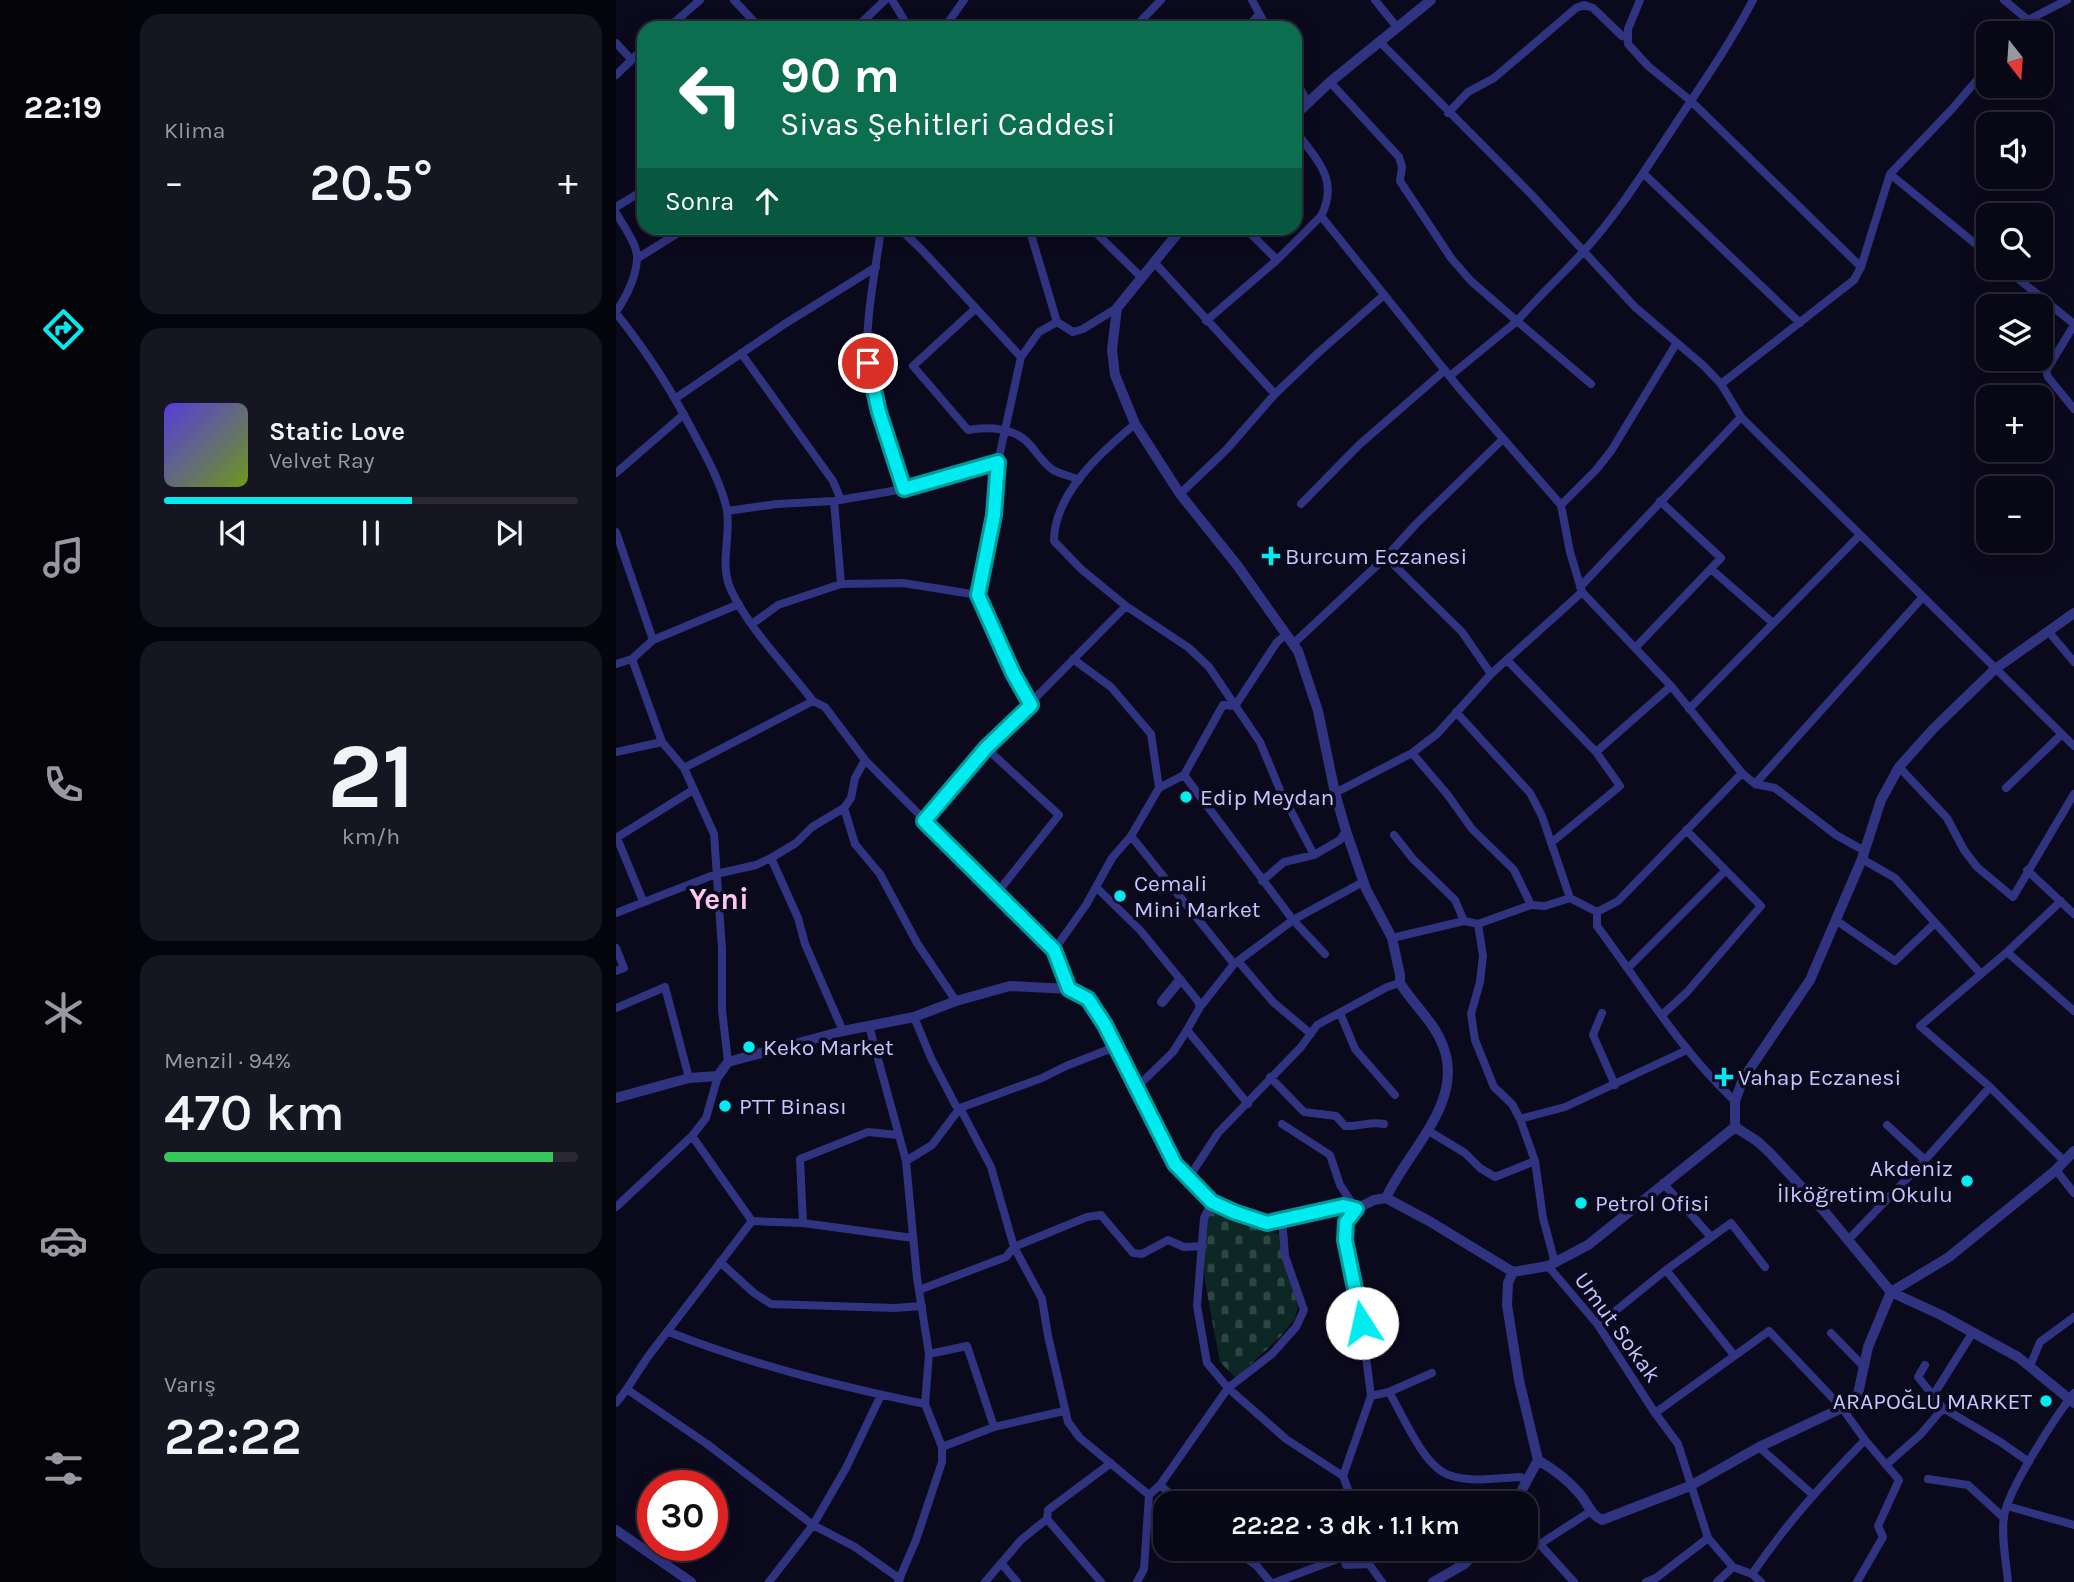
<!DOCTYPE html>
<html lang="tr">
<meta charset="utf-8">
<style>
:root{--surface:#080715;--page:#161522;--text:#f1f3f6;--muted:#9899a0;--line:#292834;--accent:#00ecf0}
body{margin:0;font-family:Karla,sans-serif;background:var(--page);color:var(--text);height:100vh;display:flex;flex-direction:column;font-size:26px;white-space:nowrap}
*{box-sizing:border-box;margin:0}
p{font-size:23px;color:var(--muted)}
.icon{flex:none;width:38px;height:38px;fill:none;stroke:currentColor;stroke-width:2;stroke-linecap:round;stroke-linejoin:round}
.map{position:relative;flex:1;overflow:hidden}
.sheet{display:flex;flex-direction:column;gap:14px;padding:14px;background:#04040c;width:490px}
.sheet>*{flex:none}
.hud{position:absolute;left:21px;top:21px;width:665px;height:214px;border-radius:21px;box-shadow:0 4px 18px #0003,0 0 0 2px var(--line);background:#0b6e4f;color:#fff;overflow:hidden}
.needle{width:46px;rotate:163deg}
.controls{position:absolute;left:1360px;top:21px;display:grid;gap:14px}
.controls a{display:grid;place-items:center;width:77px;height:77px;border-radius:14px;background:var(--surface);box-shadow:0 4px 18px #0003,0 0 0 2px var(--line);font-size:35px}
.speed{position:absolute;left:21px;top:1470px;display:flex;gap:14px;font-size:35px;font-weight:700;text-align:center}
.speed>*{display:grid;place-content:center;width:91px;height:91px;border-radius:50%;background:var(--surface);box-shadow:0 4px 18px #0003,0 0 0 2px var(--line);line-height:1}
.speed .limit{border:10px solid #d22;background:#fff;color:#111}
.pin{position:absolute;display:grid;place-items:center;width:60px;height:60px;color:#fff;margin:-30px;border:4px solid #fff;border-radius:50%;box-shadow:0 2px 7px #0007}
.me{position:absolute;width:77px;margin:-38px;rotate:350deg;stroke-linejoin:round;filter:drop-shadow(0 0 5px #0008)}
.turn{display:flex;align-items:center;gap:24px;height:147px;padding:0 28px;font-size:32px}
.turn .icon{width:91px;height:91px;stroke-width:2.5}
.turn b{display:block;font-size:49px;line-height:60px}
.then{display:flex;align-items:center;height:66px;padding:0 28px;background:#0003;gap:14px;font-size:26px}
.big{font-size:52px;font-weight:600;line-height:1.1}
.sheet .card{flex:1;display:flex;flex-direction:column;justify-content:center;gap:10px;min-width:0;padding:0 24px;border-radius:21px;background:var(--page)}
.sheet .dial{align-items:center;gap:0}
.dial b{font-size:91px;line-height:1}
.song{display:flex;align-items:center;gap:21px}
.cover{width:84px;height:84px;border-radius:10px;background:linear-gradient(135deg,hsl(250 70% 55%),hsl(80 70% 35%))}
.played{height:7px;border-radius:4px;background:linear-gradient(90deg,var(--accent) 60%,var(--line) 60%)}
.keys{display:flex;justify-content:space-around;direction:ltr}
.heat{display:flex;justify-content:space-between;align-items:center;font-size:38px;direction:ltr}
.charge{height:10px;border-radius:5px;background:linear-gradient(90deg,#34c759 94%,var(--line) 0)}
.trip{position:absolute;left:537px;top:1491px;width:385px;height:70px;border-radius:21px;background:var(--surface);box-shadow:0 4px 18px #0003,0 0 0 2px var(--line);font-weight:600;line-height:70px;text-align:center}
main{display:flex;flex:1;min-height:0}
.tab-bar{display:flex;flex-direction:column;width:126px;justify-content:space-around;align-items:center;background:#030308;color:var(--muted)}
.tab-bar .icon{width:49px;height:49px}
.tab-bar .on{color:var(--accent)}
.tab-bar b{font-size:32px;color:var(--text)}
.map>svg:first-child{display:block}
.cemetery{fill:url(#cemetery-stones)}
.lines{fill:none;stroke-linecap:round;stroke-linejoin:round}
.minor{stroke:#303480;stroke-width:8}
.tertiary{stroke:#303480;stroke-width:10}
.route-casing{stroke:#00999c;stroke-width:18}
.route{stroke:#00ecf0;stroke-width:12}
.poi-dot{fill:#00ecf0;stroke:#0b091c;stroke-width:2.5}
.labels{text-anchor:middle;stroke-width:7;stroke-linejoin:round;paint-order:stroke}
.poi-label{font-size:23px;fill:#c7c5ff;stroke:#0b091c;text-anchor:start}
.street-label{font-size:23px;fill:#c7c5ff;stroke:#0b091c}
.district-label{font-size:30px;font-weight:bold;fill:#ffc7ef;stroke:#0b091c}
</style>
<main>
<nav class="tab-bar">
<b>22:19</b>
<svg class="icon on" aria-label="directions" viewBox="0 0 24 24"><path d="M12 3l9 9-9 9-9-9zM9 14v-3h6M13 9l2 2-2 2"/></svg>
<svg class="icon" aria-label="music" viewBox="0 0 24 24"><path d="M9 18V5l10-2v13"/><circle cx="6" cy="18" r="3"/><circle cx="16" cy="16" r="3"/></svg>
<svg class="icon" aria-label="phone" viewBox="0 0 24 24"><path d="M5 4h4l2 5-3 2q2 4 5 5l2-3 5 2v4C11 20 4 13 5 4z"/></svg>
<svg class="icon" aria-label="climate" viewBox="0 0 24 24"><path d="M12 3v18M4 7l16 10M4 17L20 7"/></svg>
<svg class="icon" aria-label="car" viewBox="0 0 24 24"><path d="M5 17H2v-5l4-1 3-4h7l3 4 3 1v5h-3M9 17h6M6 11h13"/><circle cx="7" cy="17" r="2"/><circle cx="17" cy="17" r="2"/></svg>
<svg class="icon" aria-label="filters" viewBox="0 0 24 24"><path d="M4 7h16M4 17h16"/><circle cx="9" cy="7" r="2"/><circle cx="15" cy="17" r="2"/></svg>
</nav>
<section class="sheet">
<div class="card"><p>Klima</p>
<div class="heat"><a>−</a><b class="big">20.5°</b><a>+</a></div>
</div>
<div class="card">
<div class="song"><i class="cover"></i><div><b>Static Love</b><p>Velvet Ray</p></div></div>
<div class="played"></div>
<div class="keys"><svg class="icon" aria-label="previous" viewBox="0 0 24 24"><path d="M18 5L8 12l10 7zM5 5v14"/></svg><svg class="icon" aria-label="pause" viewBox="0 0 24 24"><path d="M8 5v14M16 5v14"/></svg><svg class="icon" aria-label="next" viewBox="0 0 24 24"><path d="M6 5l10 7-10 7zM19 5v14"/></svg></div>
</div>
<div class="card dial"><b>21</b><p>km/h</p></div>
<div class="card"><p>Menzil · 94%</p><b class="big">470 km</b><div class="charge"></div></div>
<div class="card"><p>Varış</p><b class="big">22:22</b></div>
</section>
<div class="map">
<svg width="1458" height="1582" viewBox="0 0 1458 1582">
<defs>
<pattern id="cemetery-stones" width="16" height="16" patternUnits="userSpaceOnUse" patternTransform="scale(1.75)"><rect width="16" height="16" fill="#0c2724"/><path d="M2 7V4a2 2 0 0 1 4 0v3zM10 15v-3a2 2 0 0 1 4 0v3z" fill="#2e4545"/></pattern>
</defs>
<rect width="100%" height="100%" fill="#0b091c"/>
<path class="cemetery" d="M592 1211 672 1237 670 1259 682 1308 679 1318 665 1336 620 1378 604 1362 589 1282 587 1246Z"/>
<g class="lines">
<path class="minor" d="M118 0 144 28
M276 0 293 28
M636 0 651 28
M759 0 780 26
M1024 0 1012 29V44L1032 66 1075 101 1245 267
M1388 0 1412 20
M52 28 84 0
M240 28 269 0
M328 28 348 0
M518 28 545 0
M631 28 643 14
M1401 33 1412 20 1451 0
M763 41 914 193 1019 307 1088 366 1105 384 1125 417 1458 746
M0 43 15 59
M0 75 28 48
M679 79 692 103
M714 82 783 157 786 167 784 181 835 258 855 281 901 321C922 297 945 276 967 252 1001 215 1027 173 1055 131 1083 88 1113 46 1137 0
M832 113 852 92 878 78 960 8 968 5 977 8 1006 36 1011 37
M679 130C700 160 724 179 705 216L843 388 945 505 954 552 966 592 1055 686 1126 773 1139 784 1159 788 1220 835 1247 850
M1027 173 1184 323
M1274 174 1372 254
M0 207 28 190
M0 213C7 225 22 245 21 259 20 278 10 297 0 312
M265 228C260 270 248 321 252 363 257 406 274 449 288 489
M283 228 306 250 405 357
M413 228 441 322
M475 228 525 277
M629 228 661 260
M22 258 70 228
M538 262 659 394
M1389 268 1458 324
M359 309 297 366 352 430C373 426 400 428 414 445 422 454 427 463 437 470 444 474 455 476 463 480
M0 313C35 357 57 393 83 443 94 463 107 488 111 511 115 538 103 564 115 590 133 629 171 667 197 701L209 707 249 760 438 950
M590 321 661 260 705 216
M1458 325 1430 371 1432 377 1458 409
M125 353 217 481 225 500
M834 376 901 321 975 384
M1105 384 1238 280 1245 267 1274 174 1336 109 1372 67
M60 398 167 325 260 267
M519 424C485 452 438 494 438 541L465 569 510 606 573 648 593 667 644 742 664 790 698 855
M0 473 68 414
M564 494 611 449 659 394 702 353 768 295
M218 501 225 584
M685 504 743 445 829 370
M945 505 980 470 995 451 1060 344
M111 511 161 504 218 501 288 489 382 462
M0 532 37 640
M770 557 846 632 875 674
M1095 569 1157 623
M964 587 1125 417
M136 624 162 605 225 584 287 583 362 595
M1432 631 1458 662
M677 644 770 557 800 524 887 439
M1019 648 1105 558 1044 501
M16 659 46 742 68 768 98 834 106 949V1010L112 1062
M457 659 495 687 535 734 543 788
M891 660 980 752 1004 786 935 843
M0 664 16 659 37 640 123 604
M414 705 397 673 362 595 378 515 382 462 405 357 423 332 441 322 457 332 467 329 501 308
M1073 709 1243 536
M840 712 914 793 926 816 954 898 981 912V926C1025 985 1065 1051 1119 1101
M370 748 443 815 381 893
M0 752 46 742
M980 752 1055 686
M796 753 831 794 856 829 898 870 915 905
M1283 767 1331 818 1348 850 1361 867 1397 897 1458 794
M68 768 197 701
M568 775 677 920 618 964 584 1007 571 1030 632 1104
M1139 784 1306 598
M1390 788 1446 734
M719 793 796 753 821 734 875 674 966 592
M228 808 239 844 264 874 301 943 340 1001
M308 821 370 748 510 606
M778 835 797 859 839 900 848 921
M515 836 618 964
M0 838 77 790
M1 838 27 901
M155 858 182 918 189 944 227 1031
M1246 859 1279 878 1365 974
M1411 870 1458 914
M646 881 668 862 698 855 724 840 730 831
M481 888 524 930 581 1000 584 1007
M1445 901 1391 952 1304 1026 1374 1087 1448 1161
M981 912 1002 901 1126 773
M0 913 100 874 140 865 155 858 180 843 196 827 228 808 235 798 239 778 249 760
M1221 921 1279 961 1319 923
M862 924 867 956 864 982 855 1014 859 1040 878 1087 896 1104 904 1119 919 1161 927 1218 939 1263
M776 938 848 921 862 924 915 905 929 906 954 898
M0 948 8 968 0 971
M1391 952 1458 1011
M709 954 677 920 747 882
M622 961 657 1002 695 1034
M1012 968 1109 871
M453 989 438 950 470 905 496 858 515 836 543 788 568 775 607 705 619 706 661 642 671 634
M0 1008 49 987 73 1078
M724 1013 739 1049 779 1095
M986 1013 977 1035 999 1085
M1046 1015 1071 992 1145 906 1070 830
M298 1017 315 1058 340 1106 344 1108 375 1167 398 1247 426 1299 432 1336 452 1422 464 1438 533 1495
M253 1026 290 1161 301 1278 313 1354 309 1404 326 1447V1462L300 1540 282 1582
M654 1077 688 1112 720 1116 729 1126C742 1127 755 1121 768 1124
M520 1088 557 1052 571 1030
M904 1119 949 1107 1071 1050
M666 1124 714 1155 724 1185 740 1209 730 1222 729 1240 743 1302 755 1396 727 1476 737 1503
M1271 1125 1309 1160
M811 1130 849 1153 864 1168 879 1177 919 1161
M76 1136 136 1221 187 1223 297 1238
M290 1161 316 1145 344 1108 426 1078 450 1066 499 1047
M1440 1170 1458 1193
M572 1179 602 1133 685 1047 701 1025 771 987 784 983
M1047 1183 1095 1237
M596 1202 588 1218 581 1306 591 1363 612 1388 670 1439 727 1476
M0 1207 76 1136 90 1118 102 1076
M187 1223 184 1159 252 1132 282 1135
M1232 1240 1309 1160 1374 1087
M104 1262 138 1293 155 1304 278 1308 306 1306
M932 1266 982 1325 1039 1413 1062 1444 1092 1538 1117 1567 1136 1574 1145 1582
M1050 1270 1118 1355
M303 1290 390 1257 398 1247 471 1217 485 1215 517 1253 526 1254 552 1240 568 1247 587 1246
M982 1325 1050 1270 1115 1223 1149 1267
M53 1332C137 1365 222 1386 309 1404
M1215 1333 1247 1366
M313 1354 351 1346 378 1427
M1309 1365 1302 1377 1327 1408
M1414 1366 1424 1342 1458 1317
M12 1390 91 1444 197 1525 239 1547 284 1579
M773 1392C787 1415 807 1466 833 1475 854 1483 882 1478 904 1477L911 1480
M1318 1394 1357 1332
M755 1396 773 1392 816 1373
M0 1403C13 1388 22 1370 34 1354 68 1310 102 1265 136 1221
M1039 1413 1153 1331 1226 1408 1249 1440 1283 1480 1262 1526 1267 1537 1241 1582
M326 1447 378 1427 448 1411
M1143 1447 1196 1494
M1270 1465 1305 1434 1327 1408 1386 1443 1413 1462
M1312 1479 1352 1485 1388 1518
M544 1485 564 1503
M1391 1506 1458 1525
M431 1519 432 1510 495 1463
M910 1529 958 1582
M924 1544 975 1511
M617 1549 641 1566 654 1582
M749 1549 753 1564 766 1582
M828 1549 847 1565
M386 1564 401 1582
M1136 1574C1171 1523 1206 1484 1249 1440
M153 1582 197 1525 230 1468 265 1395
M369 1582 405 1540 431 1519 485 1582
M521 1582 528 1569 533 1495 544 1485 612 1388 656 1354 680 1327 688 1310 669 1256 666 1219
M660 1582 727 1557 730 1565 753 1564
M1030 1582 1040 1578 1092 1538
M1101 1582 1117 1567
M1392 1582C1390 1561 1385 1537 1388 1516 1392 1489 1440 1416 1458 1393"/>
<path class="tertiary" d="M679 115 714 82 815 0
M566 228 501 308 496 350 499 375 519 424 564 494 621 565 682 651 702 711 719 793 730 831 750 889 776 938 784 975V983C797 1004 819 1023 827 1046 849 1102 792 1150 770 1198
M546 1002 564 980
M0 1098 73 1078 102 1076 112 1062 227 1031 298 1017 340 1001 394 986 453 989 472 999 489 1025 559 1164 596 1202 618 1212 651 1223 727 1206 740 1209 758 1200 770 1198 813 1221 897 1272 932 1266 972 1245 1119 1127
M1119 1127V1101L1127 1079 1194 980 1246 859 1265 800 1283 767 1317 729 1379 669 1458 613
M1119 1127 1141 1141 1153 1152 1208 1211 1275 1292 1325 1315 1402 1357 1458 1403
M897 1272 892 1283 891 1305 903 1380 922 1460 899 1503
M922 1460C937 1469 950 1478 961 1491 971 1500 973 1514 986 1520L1074 1486 1143 1447 1226 1408 1242 1394 1252 1347 1275 1292 1333 1257 1440 1170 1458 1151
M0 1530 75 1582
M817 1582 847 1565 864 1549"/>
</g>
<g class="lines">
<g class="route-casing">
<path id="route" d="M252 363 263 412 288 489 382 462 378 515 362 595 397 673 415 705 370 748 308 821 438 950 453 989 472 999 489 1025 559 1164 596 1202 618 1212 651 1223 727 1206 740 1209 730 1222 729 1240 746 1323"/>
</g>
<use href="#route" class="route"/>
</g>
<g class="poi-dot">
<path d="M651.5 545.5h7v7h7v7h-7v7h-7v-7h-7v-7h7z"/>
<circle cx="570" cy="797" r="7"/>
<circle cx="504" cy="896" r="7"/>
<circle cx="133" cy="1047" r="7"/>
<path d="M1104.5 1066.5h7v7h7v7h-7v7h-7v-7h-7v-7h7z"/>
<circle cx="109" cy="1106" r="7"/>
<circle cx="1351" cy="1181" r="7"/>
<circle cx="965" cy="1203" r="7"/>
<circle cx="1430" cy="1401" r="7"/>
</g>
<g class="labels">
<g class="poi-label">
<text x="669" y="564">Burcum Eczanesi</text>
<text x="584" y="805">Edip Meydan</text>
<text x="518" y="891">Cemali<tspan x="518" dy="26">Mini Market</tspan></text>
<text x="147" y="1055">Keko Market</text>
<text x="1122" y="1085">Vahap Eczanesi</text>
<text x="123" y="1114">PTT Binası</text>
<text x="1337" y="1176" text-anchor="end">Akdeniz<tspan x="1337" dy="26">İlköğretim Okulu</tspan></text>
<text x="979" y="1211">Petrol Ofisi</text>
<text x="1416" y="1409" text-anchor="end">ARAPOĞLU MARKET</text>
</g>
<g class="street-label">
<text transform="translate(1002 1327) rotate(54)" y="8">Umut Sokak</text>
</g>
<g class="district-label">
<text x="103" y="909">Yeni</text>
</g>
</g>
</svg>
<div class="controls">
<a><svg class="needle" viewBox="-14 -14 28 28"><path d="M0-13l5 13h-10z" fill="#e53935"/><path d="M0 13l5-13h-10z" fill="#9899a0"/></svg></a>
<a><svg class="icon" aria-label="sound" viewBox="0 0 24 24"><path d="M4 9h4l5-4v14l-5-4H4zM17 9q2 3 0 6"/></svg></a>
<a><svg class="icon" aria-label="search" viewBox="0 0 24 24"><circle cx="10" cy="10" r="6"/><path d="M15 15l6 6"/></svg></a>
<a><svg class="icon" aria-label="layers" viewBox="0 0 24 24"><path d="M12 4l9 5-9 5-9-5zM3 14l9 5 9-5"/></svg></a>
<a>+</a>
<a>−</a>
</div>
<div class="speed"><div class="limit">30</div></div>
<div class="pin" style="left:252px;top:363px;background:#d93025"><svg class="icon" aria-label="arrive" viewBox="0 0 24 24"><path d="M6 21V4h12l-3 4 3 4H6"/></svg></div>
<svg class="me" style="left:746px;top:1323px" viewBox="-20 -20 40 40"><circle r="19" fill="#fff"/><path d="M0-13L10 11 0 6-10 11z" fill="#00ecf0"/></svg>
<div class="trip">22:22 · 3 dk · 1.1 km</div>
<div class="hud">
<div class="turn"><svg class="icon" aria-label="left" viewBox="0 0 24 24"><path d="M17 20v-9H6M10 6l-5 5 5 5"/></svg><div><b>90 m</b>Sivas Şehitleri Caddesi</div></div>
<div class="then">Sonra<svg class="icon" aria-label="ahead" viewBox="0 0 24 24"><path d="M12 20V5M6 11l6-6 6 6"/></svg></div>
</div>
</div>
</main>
